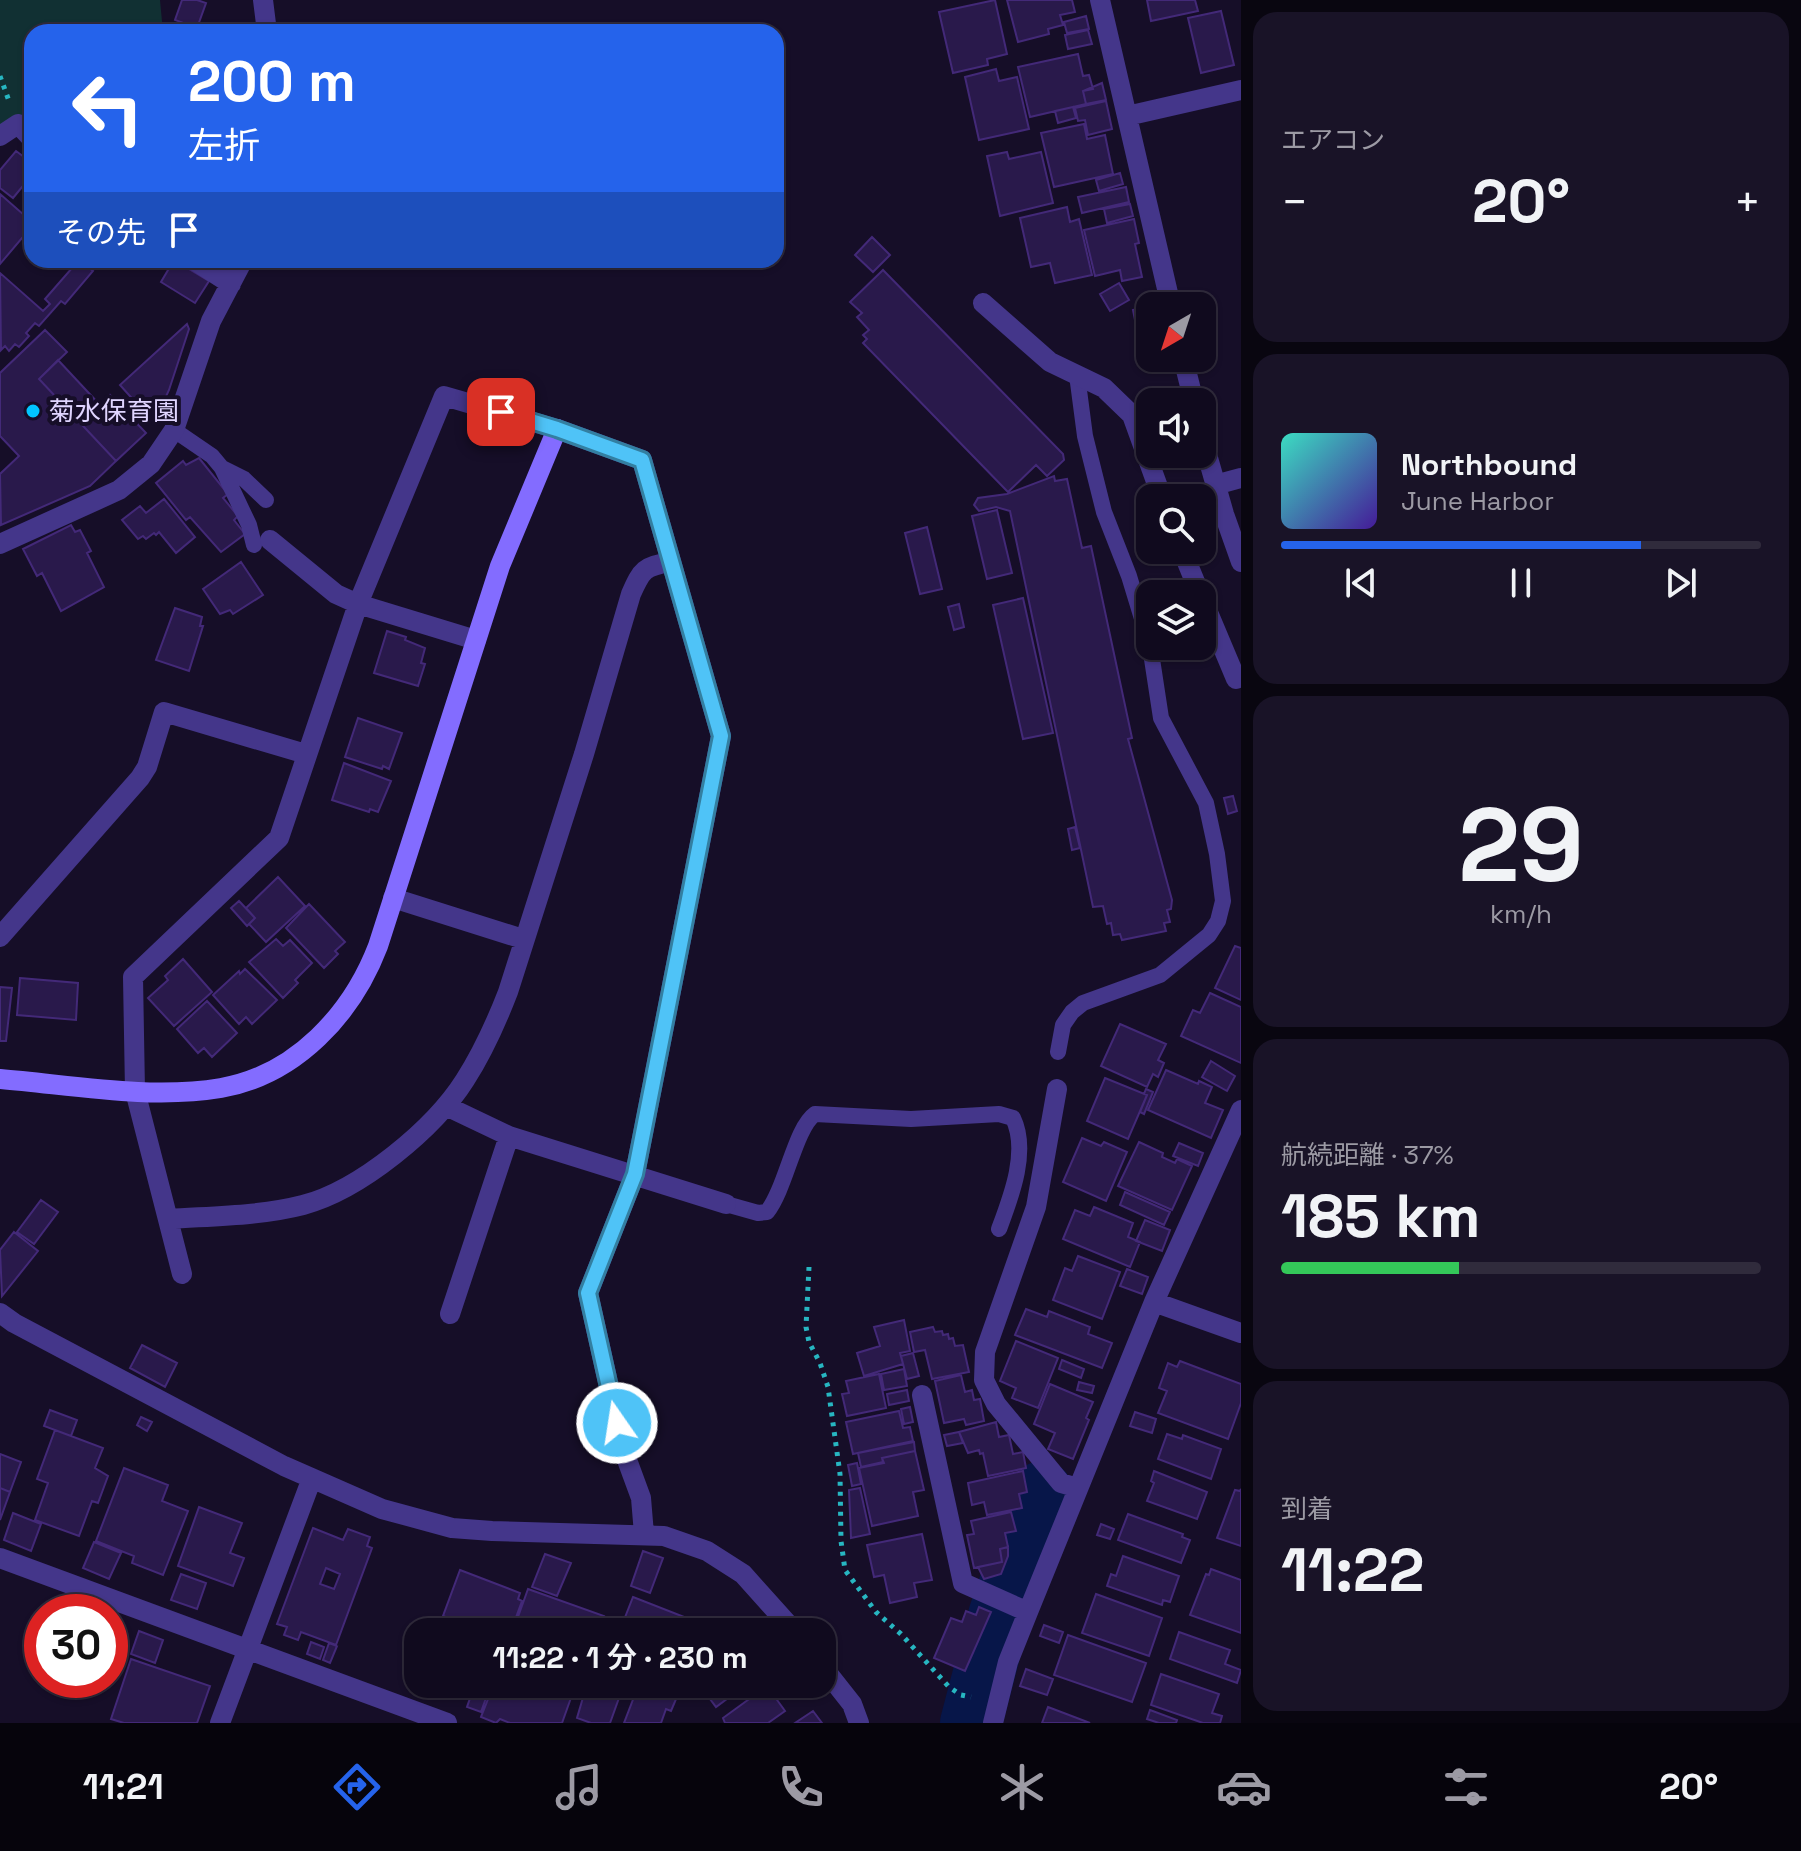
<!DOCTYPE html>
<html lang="ja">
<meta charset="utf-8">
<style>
:root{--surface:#100a1e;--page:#191327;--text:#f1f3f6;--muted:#9c9aa4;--line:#302b3c;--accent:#2563eb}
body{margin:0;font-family:"Space Grotesk","Noto Sans JP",sans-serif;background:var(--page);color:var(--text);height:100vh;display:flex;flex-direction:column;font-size:30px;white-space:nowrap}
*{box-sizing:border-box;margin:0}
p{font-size:26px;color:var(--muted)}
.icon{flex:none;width:44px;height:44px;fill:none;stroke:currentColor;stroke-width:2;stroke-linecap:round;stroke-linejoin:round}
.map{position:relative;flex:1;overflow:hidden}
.drawer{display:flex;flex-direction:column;gap:12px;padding:12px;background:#090610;width:560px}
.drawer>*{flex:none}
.guide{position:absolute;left:24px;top:24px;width:760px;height:244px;border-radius:24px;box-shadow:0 2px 6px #0004,0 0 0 2px var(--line);background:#2563eb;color:#fff;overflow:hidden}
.needle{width:52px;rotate:219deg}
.fabs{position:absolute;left:1136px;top:292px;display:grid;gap:16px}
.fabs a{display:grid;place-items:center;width:80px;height:80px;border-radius:16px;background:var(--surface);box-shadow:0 2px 6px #0004,0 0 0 2px var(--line);font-size:40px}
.speed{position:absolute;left:24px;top:1594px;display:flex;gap:16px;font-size:40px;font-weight:700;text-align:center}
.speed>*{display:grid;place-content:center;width:104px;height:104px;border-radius:50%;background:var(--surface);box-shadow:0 2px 6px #0004,0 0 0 2px var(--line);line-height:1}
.speed .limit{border:12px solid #d22;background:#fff;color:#111}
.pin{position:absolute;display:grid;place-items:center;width:68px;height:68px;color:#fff;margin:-34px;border-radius:16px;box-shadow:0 4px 12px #0006}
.me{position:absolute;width:88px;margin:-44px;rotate:347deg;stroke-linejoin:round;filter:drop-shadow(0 0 6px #0008)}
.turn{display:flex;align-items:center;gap:28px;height:168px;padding:0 32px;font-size:36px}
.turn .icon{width:104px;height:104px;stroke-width:2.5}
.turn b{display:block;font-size:56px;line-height:68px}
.then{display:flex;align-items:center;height:76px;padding:0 32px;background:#0003;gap:16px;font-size:30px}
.big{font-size:60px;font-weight:600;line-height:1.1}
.drawer .widget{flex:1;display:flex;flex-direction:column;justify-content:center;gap:12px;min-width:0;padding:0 28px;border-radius:24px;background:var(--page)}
.drawer .dial{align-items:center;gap:0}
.dial b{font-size:104px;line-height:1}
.song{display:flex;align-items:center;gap:24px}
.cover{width:96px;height:96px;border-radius:12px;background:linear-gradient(135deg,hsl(170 70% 55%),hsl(260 70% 35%))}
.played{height:8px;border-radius:4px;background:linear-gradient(90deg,var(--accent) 75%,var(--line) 75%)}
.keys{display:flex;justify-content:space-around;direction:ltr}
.heat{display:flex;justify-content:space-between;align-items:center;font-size:44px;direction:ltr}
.charge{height:12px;border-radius:6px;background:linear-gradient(90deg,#34c759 37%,var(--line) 0)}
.trip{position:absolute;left:404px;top:1618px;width:432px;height:80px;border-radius:24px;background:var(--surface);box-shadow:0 2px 6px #0004,0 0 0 2px var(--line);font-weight:600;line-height:80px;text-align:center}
.tab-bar{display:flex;height:128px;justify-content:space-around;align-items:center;background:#06040c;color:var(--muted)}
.tab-bar .icon{width:56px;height:56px}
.tab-bar .selected{color:var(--accent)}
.tab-bar b{font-size:36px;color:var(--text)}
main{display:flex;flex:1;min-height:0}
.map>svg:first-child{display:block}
.green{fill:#113033}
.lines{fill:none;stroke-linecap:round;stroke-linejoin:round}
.river{stroke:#071649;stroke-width:62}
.building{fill:#29194b;stroke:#432978;stroke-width:2;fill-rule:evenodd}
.path{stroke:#27b6c1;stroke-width:5;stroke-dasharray:4 6;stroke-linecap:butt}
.lane{stroke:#44368a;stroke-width:16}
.street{stroke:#44368a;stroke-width:20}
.secondary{stroke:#836cff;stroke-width:20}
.route-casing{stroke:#337fa1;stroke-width:20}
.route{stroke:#4fc3f7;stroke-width:14}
.poi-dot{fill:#01c5ff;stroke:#160e28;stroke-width:3}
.labels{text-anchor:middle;stroke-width:8;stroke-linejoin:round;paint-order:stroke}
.poi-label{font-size:26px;fill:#e0d5ff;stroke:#160e28;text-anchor:start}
</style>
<main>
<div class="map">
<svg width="1241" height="1723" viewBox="0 0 1241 1723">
<rect width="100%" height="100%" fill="#160e28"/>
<path class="green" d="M0 0H160L163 32H32V133L0 126Z"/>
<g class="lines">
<path class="river" d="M971 1723 999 1616 1042 1492"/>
</g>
<path class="building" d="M182 0H197L206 3 197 28 175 20Z
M995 0 1007 54 987 59 988 65 953 73 939 12Z
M1007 0H1072L1075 12 1060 15 1063 25 1048 29 1049 34 1018 42Z
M1147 0H1195L1198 11 1151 21Z
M1221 11 1234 65 1201 73 1188 18Z
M1086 16 1089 29 1067 33 1064 22Z
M1088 30 1092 44 1068 49 1065 35Z
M1078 54 1083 76 1089 75 1093 89 1083 91 1086 104 1030 117 1018 67Z
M996 69 999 81 1017 77 1029 129 979 140 965 77Z
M1102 83 1106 100 1086 104 1083 91Z
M1106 101 1112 129 1088 135 1085 120 1078 121 1075 108Z
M1073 107 1076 118 1058 123 1055 111Z
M1084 124 1087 139 1105 135 1113 174 1054 187 1041 133Z
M16 151 32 163V175L13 198 0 188V170Z
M1007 152 1009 159 1041 152 1053 203 1000 216 987 156Z
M1120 173 1123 184 1099 191 1096 180Z
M1126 187 1129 202 1082 213 1078 197Z
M0 194 32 222 25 229 28 231 0 264Z
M1130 204 1133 216 1107 223 1104 209Z
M1067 207 1070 222 1079 219 1092 275 1055 283 1050 263 1031 267 1020 218Z
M1134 219 1139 243 1135 244 1142 277 1122 281 1120 270 1095 276 1084 230Z
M872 237 890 255 873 272 855 255Z
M79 260H94L88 267 93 271 65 304 61 301 39 326 35 323 26 333 29 336 19 347 15 344 9 351 5 346 1 350 0 273 43 311 50 304 45 299Z
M174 260 209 281 195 303 161 282Z
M883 270 1063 454 1064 460 1047 476 1036 465 1008 492 863 343 867 339 863 335 869 330 857 317 862 313 850 302Z
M1119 283 1129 300 1110 311 1100 294Z
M1150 306V322L1136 325 1133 310Z
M187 324 189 329 169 390 154 423 120 385Z
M45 330 67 352 39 379 116 461 90 486 1 525 0 474 19 456 0 436V373Z
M58 360 100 405 110 395 146 433 116 461 39 379Z
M199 458 228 494 223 498 238 516 234 520 245 534 221 552 190 517 186 520 156 483 183 461 186 465Z
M1054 476 1055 481 1067 479 1082 548 1091 546 1132 738 1128 739 1172 900 1171 909 1167 910 1170 922 1164 923 1166 931 1122 940 1120 934 1113 935 1111 923 1107 924 1103 906 1093 907 1010 511 996 507 979 511 974 505 978 498 1007 494Z
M164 499 195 537 176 553 159 532 156 535 154 533 146 539 143 536 138 539 122 520 140 506 146 513Z
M997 510 1012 573 987 579 972 516Z
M71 525 75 532 80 530 91 551 87 553 104 587 61 611 42 573 37 576 23 549Z
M927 527 942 589 920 594 905 533Z
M241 562 263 595 233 614 230 610 220 614 203 589Z
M1023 598 1053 733 1023 739 993 605Z
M959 604 964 627 954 630 948 607Z
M175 608 202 617 200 626H203L189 671 156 660Z
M387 631 406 637 405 640 425 648 421 663 425 664 418 686 374 673Z
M358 718 402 733 389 769 383 766 382 769 345 757Z
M344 763 391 781 378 812 370 809 369 812 332 800Z
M1233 796 1237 811 1228 814 1224 798Z
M1075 827 1080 848 1072 850 1068 829Z
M278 877 305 906 266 942 249 924 255 918 246 908Z
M239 901 255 918 247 926 231 908Z
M309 904 345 942 335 951 338 954 324 968 286 928Z
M276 939 283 946 290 940 312 963 295 980 298 983 283 998 249 962Z
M1235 946 1241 948V1000L1215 988Z
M183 959 212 992 174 1026 148 998 168 980 165 976Z
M245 969 277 1000 252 1024 246 1017 239 1024 213 995 239 971 240 974Z
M20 978 78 983 76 1020 17 1015Z
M0 987 12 988 6 1041H0Z
M1210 993 1241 1007V1063L1181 1036 1193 1010 1200 1013Z
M207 1001 237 1033 212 1057 204 1048 198 1053 177 1029Z
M1120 1024 1166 1044 1158 1060 1164 1063 1158 1077 1153 1074 1147 1087 1101 1066Z
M1211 1061 1235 1076 1227 1091 1202 1077Z
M1166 1070 1198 1084 1199 1081 1212 1087 1205 1103 1223 1110 1211 1138 1148 1110Z
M1105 1078 1147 1095 1128 1139 1087 1121Z
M1146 1089 1153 1092 1144 1114 1140 1112 1147 1095 1144 1094Z
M1082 1138 1101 1146 1104 1142 1127 1152 1106 1201 1063 1182Z
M1139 1142 1163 1153 1162 1157 1175 1163 1177 1159 1192 1166 1172 1210 1118 1186Z
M1179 1143 1203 1153 1198 1166 1173 1156Z
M1125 1192 1170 1212 1164 1225 1120 1205Z
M41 1200 58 1212 34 1244 17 1232Z
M1094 1207 1133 1223 1128 1237 1140 1242 1130 1267 1063 1239 1075 1210 1090 1216Z
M1145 1220 1170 1230 1162 1251 1136 1241Z
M14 1232 38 1251 2 1296 0 1250Z
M1078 1256 1120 1272 1102 1319 1053 1300 1065 1268 1072 1271Z
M1127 1269 1148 1277 1142 1294 1120 1286Z
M1026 1309 1047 1317 1049 1311 1090 1327 1088 1334 1112 1343 1102 1368 1015 1335Z
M904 1320 910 1351 900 1353 903 1364 864 1376 857 1353 880 1346 874 1327Z
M933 1327 935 1332 942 1331 943 1335 948 1334 949 1339 953 1338 955 1346 963 1345 969 1372 932 1379 925 1350 914 1352 910 1332Z
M1016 1341 1058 1358 1038 1408 1012 1398 1016 1388 1000 1381Z
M142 1345 177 1363 165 1387 130 1368Z
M913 1353 919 1376 907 1379 901 1356Z
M1062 1360 1084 1369 1081 1378 1059 1369Z
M1180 1361 1241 1384V1403L1228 1439 1158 1413 1167 1391 1159 1388 1168 1363 1177 1367Z
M904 1369 907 1386 884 1390 881 1374Z
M879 1374 886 1408 847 1416 842 1394 849 1393 846 1381Z
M961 1375 965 1392 972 1390 974 1400 980 1399 984 1421 966 1425 964 1419 944 1423 935 1381Z
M1079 1382 1094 1386 1092 1393 1077 1390Z
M1050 1384 1093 1402 1086 1418 1089 1420 1073 1459 1048 1449 1055 1433 1034 1424Z
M907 1390 909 1401 889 1405 887 1394Z
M910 1407 913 1422 904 1424 901 1409Z
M50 1410 77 1420 71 1436 44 1426Z
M899 1411 903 1428 910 1427 913 1441 853 1454 846 1422Z
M1135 1412 1156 1419 1152 1433 1130 1426Z
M141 1417 152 1422 147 1431 137 1425Z
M996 1422 999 1437 1009 1435 1013 1454 1023 1452 1026 1468 988 1476 983 1453 980 1454 979 1450 968 1453 959 1432Z
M55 1430 103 1448 95 1468 108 1476 98 1503 92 1501 79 1536 35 1520 48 1483 37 1479Z
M959 1432 963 1443 947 1446 944 1435Z
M1167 1434 1182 1439 1183 1435 1221 1449 1211 1479 1158 1459Z
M914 1442 915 1451 882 1458 883 1462 861 1467 858 1453Z
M915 1451 924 1490 913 1492 918 1516 872 1526 859 1468 884 1463 882 1458Z
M0 1454 21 1462 10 1492 0 1488Z
M857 1463 861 1484 852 1486 848 1465Z
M124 1468 168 1485 162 1501 188 1511 163 1575 132 1563 134 1556 96 1541Z
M1023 1471 1027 1492 1019 1494 1022 1508 987 1515 984 1502 972 1505 968 1483Z
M1154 1471 1207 1492 1197 1519 1147 1501 1154 1483 1151 1481Z
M0 1488 10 1492 0 1520Z
M860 1488 870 1534 851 1538 849 1490Z
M1241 1489V1546L1217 1538 1235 1490 1240 1491Z
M199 1507 242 1523 230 1553 244 1558 233 1586 178 1566Z
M1011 1512 1016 1531 1005 1533 1008 1547 1000 1549 1002 1562 974 1568 967 1535 974 1534 971 1521Z
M13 1513 41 1524 31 1551 4 1540Z
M1128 1514 1183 1534 1182 1537 1190 1540 1181 1563 1118 1540Z
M1101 1524 1114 1529 1110 1539 1097 1535Z
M313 1528 343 1540 348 1529 370 1537 367 1546 372 1548 336 1645 301 1632 298 1640 284 1635 287 1627 277 1624ZM326 1568 340 1574 334 1589 320 1584Z
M922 1534 932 1580 914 1583 917 1597 890 1603 884 1575 874 1577 867 1545Z
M94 1542 121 1553 109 1579 83 1568Z
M1008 1547V1556L1001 1574 984 1579 978 1567 1002 1562 1000 1549Z
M643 1551 663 1558 650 1593 631 1586Z
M545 1554 571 1563 557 1596 532 1587Z
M1123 1556 1179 1576 1170 1602 1163 1600 1162 1605 1107 1586 1111 1574 1116 1576Z
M1211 1569 1241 1580V1633L1190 1615 1206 1574 1209 1575Z
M460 1570 520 1593 518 1599 522 1601 515 1620 511 1618 505 1632H485L443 1616Z
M181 1574 206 1583 197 1609 171 1600Z
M528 1589 604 1616 598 1632H526L514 1628Z
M1096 1594 1162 1618 1149 1656 1082 1633Z
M633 1597 692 1620 687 1632H624L626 1627 622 1625Z
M979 1607 991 1612 965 1671 934 1658 951 1618 962 1622 966 1611 976 1615Z
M1044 1625 1063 1632 1059 1643 1040 1636Z
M139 1631 163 1640 155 1663 131 1654Z
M1179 1632 1230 1650 1225 1664 1241 1670 1237 1683 1170 1659Z
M1068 1635 1146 1663 1132 1702 1054 1675Z
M311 1642 324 1647 320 1659 307 1654Z
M329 1643 337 1646 330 1663 323 1660Z
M131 1659 210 1686 197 1723H124L111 1719Z
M1026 1669 1053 1679 1047 1695 1020 1686Z
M1161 1674 1219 1694 1212 1713 1222 1716 1220 1723H1203L1151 1705Z
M442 1684H473L470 1694Z
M475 1684H491L481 1712 467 1707Z
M494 1684H553L551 1688 572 1695 562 1723H510L500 1719 496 1723 481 1717Z
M587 1684H624L610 1723H591L577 1718Z
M639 1684H658L679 1692 671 1711 666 1709 661 1723H624Z
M699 1684H747L716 1707Z
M767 1686 785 1711 768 1723H725L723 1718Z
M1048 1707 1090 1723H1042Z
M1150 1710 1177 1720 1176 1723H1159L1147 1719Z
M813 1711 822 1723H795Z"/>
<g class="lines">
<path class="path" d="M0 76 9 101
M809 1267 806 1327 809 1342 820 1363 828 1387 840 1474 841 1541 845 1570 876 1612 901 1634 949 1687 961 1695 971 1697"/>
<path class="lane" d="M1077 375 1085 436 1104 512 1129 576 1150 645
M174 430 212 456 222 468 244 479 266 500
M222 468 249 525 254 545
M1058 1052 1063 1025 1072 1012 1083 1003 1160 975 1209 935 1218 921 1223 901 1217 854 1206 803 1161 718 1150 646
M726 1204 758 1213 767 1212C786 1188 795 1128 815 1114L911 1119 999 1114 1013 1118C1029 1151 1011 1197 999 1229"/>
<path class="street" d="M263 0 267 32
M1100 0 1171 306
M1127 116 1241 90
M0 136 18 124 32 139
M194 260 231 284
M983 303 1050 362 1104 388 1132 415 1162 498
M1183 358 1194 402
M1202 437 1224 514 1241 562
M1215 485 1241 478
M270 540 336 594 358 604 476 640
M0 544 119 490 151 464 174 430 211 321 243 260
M1182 550 1200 594
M1202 598 1236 679 1241 677
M393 898 523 939
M0 937 140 778 147 767 164 712 306 754
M1057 1089 1036 1207 985 1352 984 1380 996 1404 1061 1483 1078 1488
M446 1106 509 1136 726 1204
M169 1219C214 1216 260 1216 303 1205 360 1190 434 1129 465 1080 483 1052 496 1023 508 992L584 754 631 594C642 569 644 567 670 562
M182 1274 135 1091 133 977 279 838 358 604 444 396 557 429 642 460 721 736 635 1174 588 1293 623 1449 641 1498 644 1534
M1154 1302 1241 1333
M0 1313 14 1323 284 1466 382 1509 452 1528 492 1531 664 1536 707 1551 743 1574 795 1632
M450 1314 509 1136
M922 1395 963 1583 1028 1612
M0 1558 447 1723
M822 1666 852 1704 859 1723
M220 1723 312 1478
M993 1723 1008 1662 1028 1612 1154 1302 1241 1110"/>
<path class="secondary" d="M0 1079C72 1085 150 1100 221 1088 296 1075 352 1014 378 946L500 566 557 429"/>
</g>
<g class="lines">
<g class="route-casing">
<path id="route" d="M501 412 557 429 642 460 721 736 635 1174 588 1293 617 1423"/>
</g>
<use href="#route" class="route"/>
</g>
<circle class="poi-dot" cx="33" cy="411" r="8"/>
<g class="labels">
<g class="poi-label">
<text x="49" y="420">菊水保育園</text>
</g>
</g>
</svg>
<div class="fabs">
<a><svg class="needle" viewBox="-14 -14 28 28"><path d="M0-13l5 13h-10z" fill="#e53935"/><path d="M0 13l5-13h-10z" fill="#9c9aa4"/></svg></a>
<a><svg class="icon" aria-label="sound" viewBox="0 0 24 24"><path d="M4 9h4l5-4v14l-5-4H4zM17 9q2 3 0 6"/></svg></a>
<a><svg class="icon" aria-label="search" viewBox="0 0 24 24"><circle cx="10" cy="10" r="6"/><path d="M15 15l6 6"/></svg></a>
<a><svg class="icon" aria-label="layers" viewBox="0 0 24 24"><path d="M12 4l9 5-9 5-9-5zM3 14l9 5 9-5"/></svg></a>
</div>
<div class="speed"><div class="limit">30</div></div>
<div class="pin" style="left:501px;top:412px;background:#d93025"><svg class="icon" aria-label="arrive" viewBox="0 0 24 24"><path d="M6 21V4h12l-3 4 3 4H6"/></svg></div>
<svg class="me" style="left:617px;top:1423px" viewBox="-20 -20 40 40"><circle r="17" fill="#4fc3f7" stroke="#fff" stroke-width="3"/><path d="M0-11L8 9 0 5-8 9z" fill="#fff"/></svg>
<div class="trip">11:22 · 1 分 · 230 m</div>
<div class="guide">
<div class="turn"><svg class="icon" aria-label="left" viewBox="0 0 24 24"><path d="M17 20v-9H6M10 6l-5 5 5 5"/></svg><div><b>200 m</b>左折</div></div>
<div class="then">その先<svg class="icon" aria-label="arrive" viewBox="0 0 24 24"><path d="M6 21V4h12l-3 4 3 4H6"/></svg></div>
</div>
</div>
<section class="drawer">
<div class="widget"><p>エアコン</p>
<div class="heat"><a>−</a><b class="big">20°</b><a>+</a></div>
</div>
<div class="widget">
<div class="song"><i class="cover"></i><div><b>Northbound</b><p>June Harbor</p></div></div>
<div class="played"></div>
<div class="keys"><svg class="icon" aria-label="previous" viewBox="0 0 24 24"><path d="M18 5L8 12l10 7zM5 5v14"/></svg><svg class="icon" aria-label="pause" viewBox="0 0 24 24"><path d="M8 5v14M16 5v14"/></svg><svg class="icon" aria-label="next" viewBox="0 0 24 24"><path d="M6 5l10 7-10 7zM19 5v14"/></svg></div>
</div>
<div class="widget dial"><b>29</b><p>km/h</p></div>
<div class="widget"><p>航続距離 · 37%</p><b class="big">185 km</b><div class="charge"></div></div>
<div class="widget"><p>到着</p><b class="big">11:22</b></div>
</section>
</main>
<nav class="tab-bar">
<b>11:21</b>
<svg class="icon selected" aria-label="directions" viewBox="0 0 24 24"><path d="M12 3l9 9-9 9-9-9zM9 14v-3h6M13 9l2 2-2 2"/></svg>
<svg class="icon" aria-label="music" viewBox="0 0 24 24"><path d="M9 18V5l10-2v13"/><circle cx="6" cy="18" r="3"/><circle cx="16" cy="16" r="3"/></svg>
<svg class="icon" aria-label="phone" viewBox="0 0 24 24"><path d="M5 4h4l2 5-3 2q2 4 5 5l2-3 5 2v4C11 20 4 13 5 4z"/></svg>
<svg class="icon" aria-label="climate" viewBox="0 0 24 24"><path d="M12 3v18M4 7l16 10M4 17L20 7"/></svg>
<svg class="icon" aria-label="car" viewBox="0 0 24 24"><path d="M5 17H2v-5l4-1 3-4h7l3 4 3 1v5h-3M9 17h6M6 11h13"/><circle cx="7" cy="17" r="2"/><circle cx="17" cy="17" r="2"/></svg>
<svg class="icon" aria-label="filters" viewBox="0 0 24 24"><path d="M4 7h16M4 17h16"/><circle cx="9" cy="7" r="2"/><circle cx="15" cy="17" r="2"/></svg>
<b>20°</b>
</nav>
